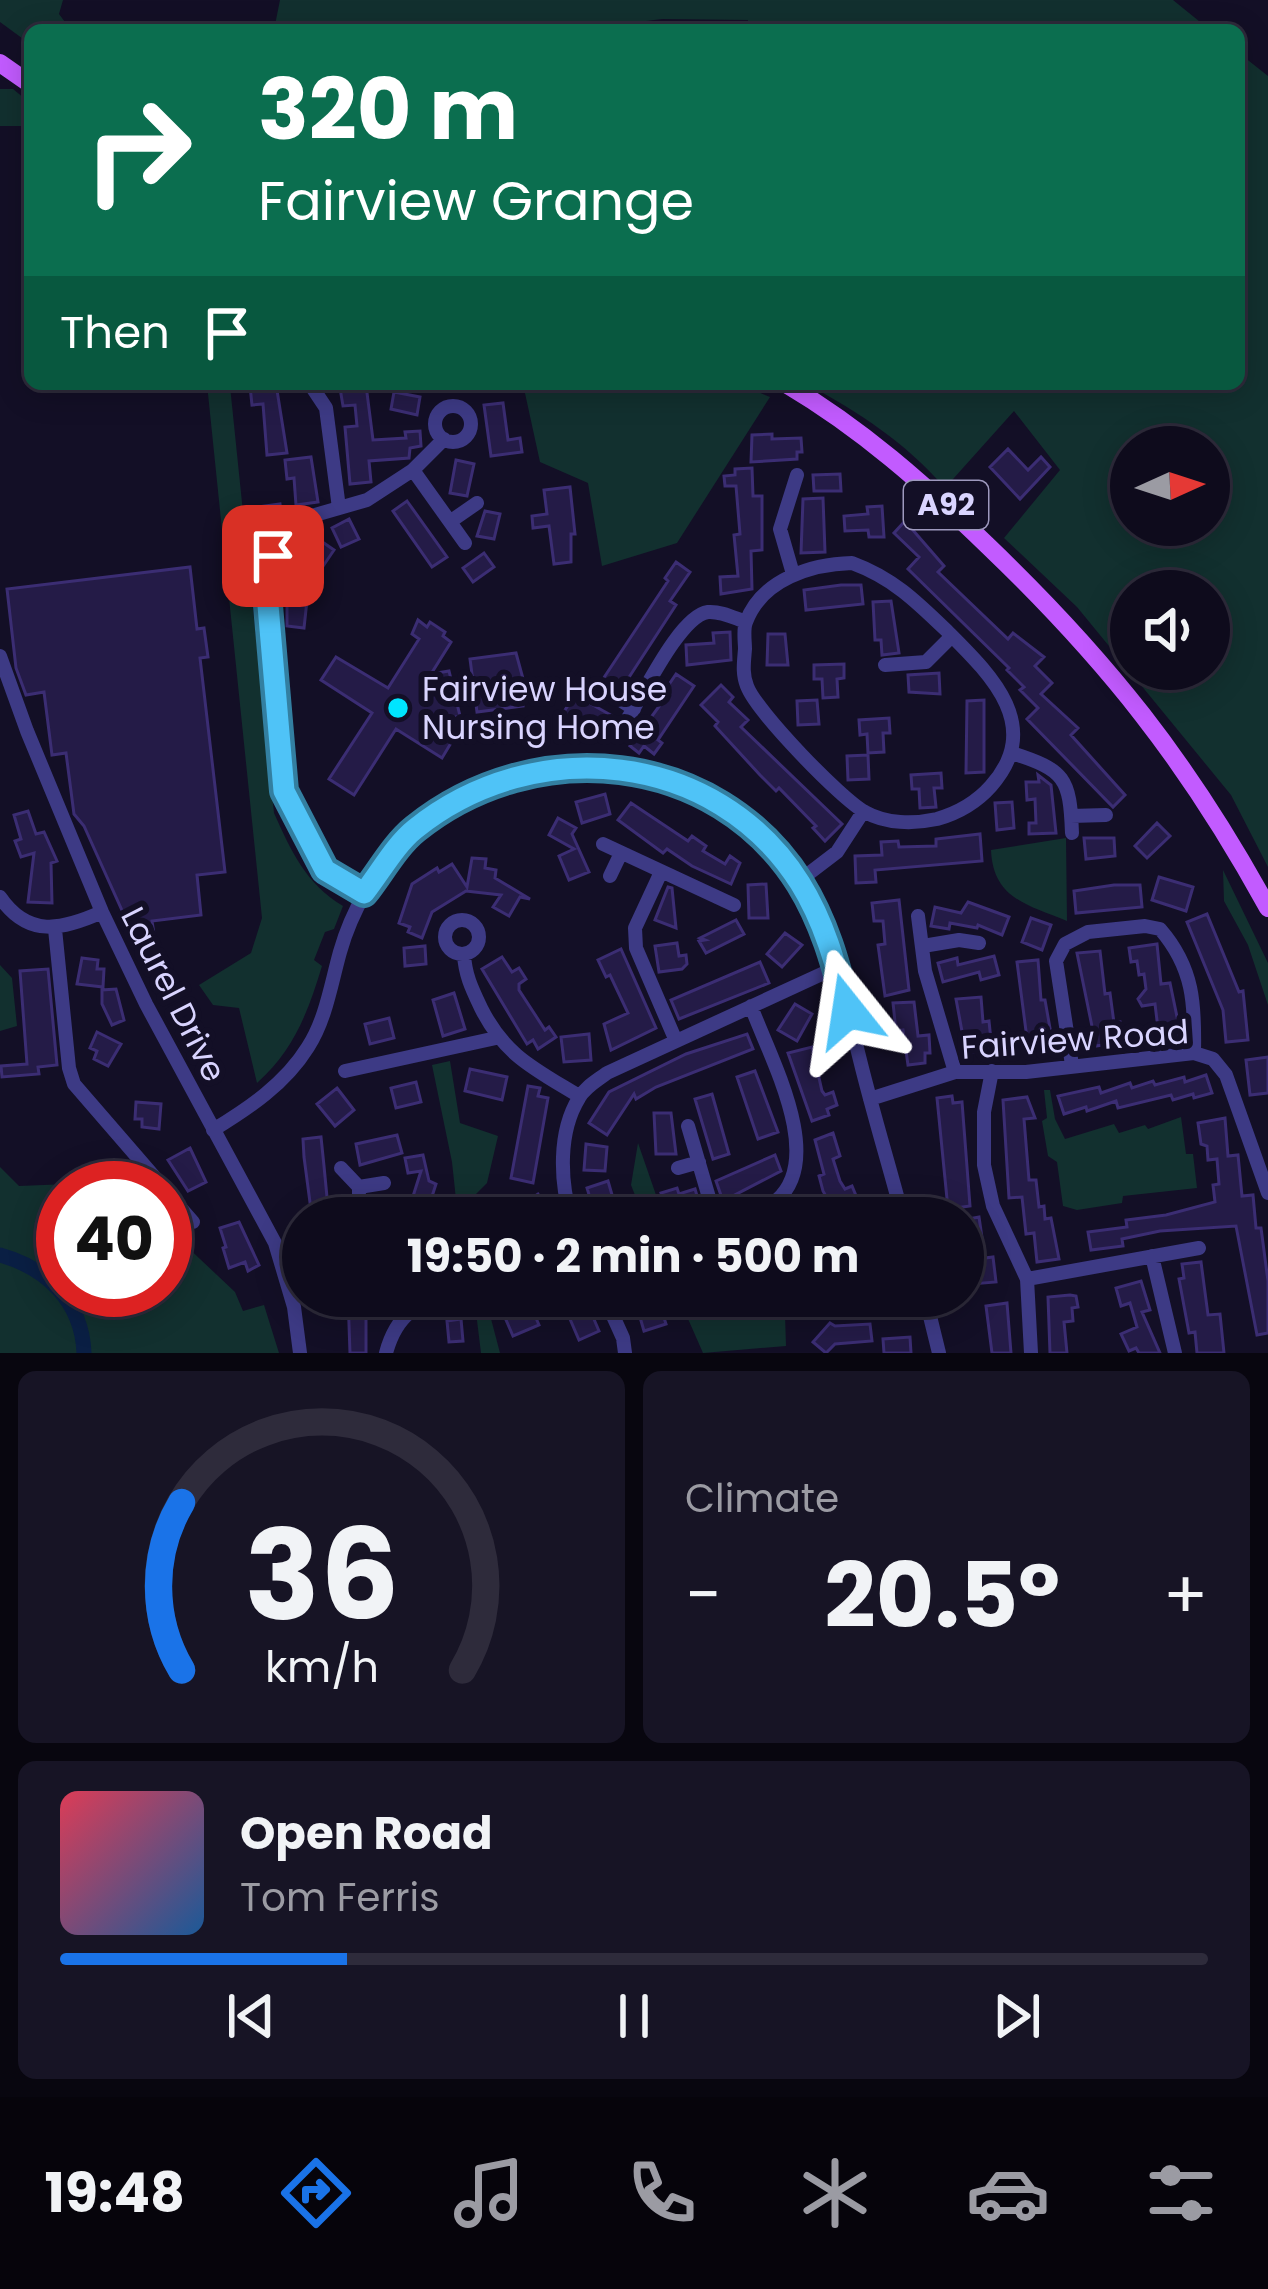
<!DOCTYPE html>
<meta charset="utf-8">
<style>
:root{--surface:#0e0b1c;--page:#171425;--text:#f1f3f6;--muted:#9b9ba3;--line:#2e2b3b;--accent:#1a73e8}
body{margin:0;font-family:Poppins,sans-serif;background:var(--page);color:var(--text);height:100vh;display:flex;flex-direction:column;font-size:45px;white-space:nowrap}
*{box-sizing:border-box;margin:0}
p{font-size:39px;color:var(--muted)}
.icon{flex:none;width:66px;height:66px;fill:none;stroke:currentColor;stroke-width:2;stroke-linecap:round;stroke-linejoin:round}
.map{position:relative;height:1353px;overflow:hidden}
.details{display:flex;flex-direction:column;gap:18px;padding:18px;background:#08060f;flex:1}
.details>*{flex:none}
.guide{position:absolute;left:24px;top:24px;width:1221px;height:366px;border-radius:18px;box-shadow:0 6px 30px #0003,0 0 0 3px var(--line);background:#0b6e4f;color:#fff;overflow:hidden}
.needle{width:78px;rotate:87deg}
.buttons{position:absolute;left:1110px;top:426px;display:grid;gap:24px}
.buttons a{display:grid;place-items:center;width:120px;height:120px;border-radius:50%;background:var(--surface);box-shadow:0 6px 30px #0003,0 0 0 3px var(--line);font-size:60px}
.speed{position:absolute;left:36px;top:1161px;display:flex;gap:24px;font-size:60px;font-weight:700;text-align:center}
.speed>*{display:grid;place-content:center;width:156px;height:156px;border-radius:50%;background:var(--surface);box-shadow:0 6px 30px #0003,0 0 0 3px var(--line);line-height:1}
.speed .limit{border:18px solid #d22;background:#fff;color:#111}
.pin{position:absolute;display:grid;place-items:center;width:102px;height:102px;color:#fff;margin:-51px;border-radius:24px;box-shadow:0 6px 18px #0006}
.me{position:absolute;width:132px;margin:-66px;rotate:345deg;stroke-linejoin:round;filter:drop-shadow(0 0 9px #0008)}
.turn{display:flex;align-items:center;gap:42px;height:252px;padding:0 36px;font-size:54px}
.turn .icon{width:156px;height:156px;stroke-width:2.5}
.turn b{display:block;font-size:84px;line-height:102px}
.then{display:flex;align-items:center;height:114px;padding:0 36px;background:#0003;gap:24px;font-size:45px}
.big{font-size:90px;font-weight:700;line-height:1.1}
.details .card{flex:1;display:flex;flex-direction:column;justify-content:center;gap:18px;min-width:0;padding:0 42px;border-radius:18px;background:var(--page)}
.details .dial{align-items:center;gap:0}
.dial svg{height:312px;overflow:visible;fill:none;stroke:var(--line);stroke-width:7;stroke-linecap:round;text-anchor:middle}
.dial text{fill:var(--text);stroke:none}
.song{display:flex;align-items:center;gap:36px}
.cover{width:144px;height:144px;border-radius:18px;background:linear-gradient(135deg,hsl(350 70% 55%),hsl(210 70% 35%))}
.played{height:12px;border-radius:6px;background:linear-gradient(90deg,var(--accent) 25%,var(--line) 25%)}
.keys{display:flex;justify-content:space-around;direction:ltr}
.heat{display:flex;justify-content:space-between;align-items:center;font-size:66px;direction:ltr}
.details .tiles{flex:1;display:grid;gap:18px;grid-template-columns:1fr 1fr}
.card:last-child{grid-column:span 2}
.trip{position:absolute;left:282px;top:1197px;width:702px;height:120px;border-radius:60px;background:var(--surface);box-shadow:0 6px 30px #0003,0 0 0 3px var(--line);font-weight:700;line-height:120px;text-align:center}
.tab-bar{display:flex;height:192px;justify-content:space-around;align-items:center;background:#06040b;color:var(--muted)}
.tab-bar .icon{width:84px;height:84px}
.tab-bar .active{color:var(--accent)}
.tab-bar b{font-size:54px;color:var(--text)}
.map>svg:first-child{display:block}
.green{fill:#12302f;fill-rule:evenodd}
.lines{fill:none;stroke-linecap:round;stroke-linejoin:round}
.canal{stroke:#0a1f44;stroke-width:15}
.building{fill:#241b47;stroke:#3b2d73;stroke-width:3}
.minor{stroke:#3d3a85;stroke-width:14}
.major{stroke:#c25bff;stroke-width:18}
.route-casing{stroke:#337fa1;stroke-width:30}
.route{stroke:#4fc3f7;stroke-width:21}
.poi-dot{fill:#00e5ff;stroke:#130f26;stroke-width:4.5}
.labels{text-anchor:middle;stroke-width:12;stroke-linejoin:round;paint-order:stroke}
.shield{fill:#130f26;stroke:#9e99be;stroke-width:3}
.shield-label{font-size:30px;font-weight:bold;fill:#d9d4ff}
.poi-label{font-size:33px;fill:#d9d4ff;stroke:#130f26;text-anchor:start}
.street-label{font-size:33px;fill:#d9d4ff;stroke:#130f26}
</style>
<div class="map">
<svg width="1268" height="1353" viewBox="0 0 1268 1353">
<rect width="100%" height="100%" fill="#130f26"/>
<path class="green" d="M0 0H63L59 14 68 26 77 30H30V44L0 22Z
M280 0H1173L1210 30H748V20L662 19 576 30H274Z
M1239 53 1268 76V867L1231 795 1077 607 1004 538 1060 470 1014 411 945 488C905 442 860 413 807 384H1239ZM1131 447H1209V525H1131ZM1131 591H1209V669H1131Z
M0 89H13L30 103V131L21 126H0Z
M207 384 230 386 274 813C291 851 306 884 343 906L334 929 325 932 314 960 322 966C308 1012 294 1050 257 1083L239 1008 213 1005 199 985 251 953 262 918Z
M523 384H738L770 397 677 543 602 566 588 483 540 462Z
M1066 838 1067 921C1027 905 993 898 991 850Z
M1223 870 1268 963V1005L1248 945 1224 901Z
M0 965 12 978 17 1026 0 1031Z
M450 1061 460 1123 498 1136 487 1183 459 1211 458 1218 452 1162 432 1065Z
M1044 1090H1050L1055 1119 1065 1139 1114 1124 1119 1133 1145 1125 1148 1129 1181 1117 1186 1154H1193L1197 1188 1123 1196 1122 1203 1077 1210 1063 1206 1057 1162 1048 1156 1042 1121 1047 1118Z
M638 1143 664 1218H644L631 1185Z
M0 1167 19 1186 117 1182 124 1188H63V1290H165V1226L235 1292 243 1311 264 1305 279 1353H0Z
M474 1296H485L500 1353H481Z
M678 1296H758L785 1314 786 1346 703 1353Z"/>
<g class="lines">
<path class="canal" d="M0 1255C47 1268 82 1302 84 1353"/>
</g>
<path class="building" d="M276 384 287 453 267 455 263 404 252 405 250 386Z
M366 385 373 440 406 438 405 432 420 431 421 446 410 448 409 458 369 461 371 482 350 484 345 427 357 426 355 405 343 406 340 388Z
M394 392 420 397 417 415 391 409Z
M503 403 508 440 520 438 522 452 491 456 484 405Z
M772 434V439L801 438 802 452H797V459L751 462 752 435Z
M1008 449 1028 470 1041 457 1050 467 1020 499 990 467Z
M311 457 318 502 296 505 294 478 287 479 285 460Z
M456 460 474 464 467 496 450 493Z
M752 468 753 496H762V550L751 551 752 589 721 594 720 577 738 576 734 535 740 534 736 486H725L724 476 735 475V469Z
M840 474 841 491H814L813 475Z
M570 487 575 534H571V562L554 564 549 526 533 528 532 516 547 514 544 490Z
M823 498 825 552 801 553 803 499Z
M407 501 447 557 432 567 393 511Z
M280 504 282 518 271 519 273 532 255 534 251 508Z
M882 506 884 537H869L868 530 845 531 844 516 868 514 867 507Z
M485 511 500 514 494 539 477 536Z
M349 519 359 539 341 547 332 528Z
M905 521 944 566 938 572 1008 639 1013 633 1044 657 1035 666 1052 683 1041 694 1078 728 1071 735 1125 795 1113 807 1027 719 1038 708 1020 690 1024 687 1007 670 1009 668 908 569 919 557 894 533Z
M318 539 334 550 313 581 296 570Z
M484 553 494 567 473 582 463 568Z
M676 562 690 572 670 601 676 605 622 688 612 685 603 679 668 581 665 578Z
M190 567 197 629 204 628 208 657 200 658 225 872 197 875 201 915 152 921 154 934 134 937 84 826 74 814 66 753 52 755 44 692 26 695 16 668 7 589Z
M841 585H861L863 604 806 610 804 590Z
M287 589 308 591 304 628 287 626Z
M891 601 899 653 882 655 881 640H875L873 602Z
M418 620 427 627 430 622 445 632 443 636 451 642 431 674 449 671 460 716 439 721 457 733 442 758 396 729 354 795 329 779 372 713 321 680 336 657 388 688 419 639 412 634Z
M730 632 731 660 687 665 686 645 714 643 713 633Z
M768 634H785L788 665H767Z
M516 653 525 686H520L523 706 477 712 470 659Z
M844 664V678L837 679 838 697 823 698 822 679H814V665Z
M939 673 940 694 909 692 908 675Z
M676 674 694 686 658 740 662 743 654 754 644 746 639 753 630 746 666 697 662 695Z
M721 685 733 697 729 702 748 720 741 727 842 824 825 841 813 828 816 826 779 788 776 791 760 775 715 726 718 722 701 705Z
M575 695 616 718 606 736 591 727 586 735 559 719Z
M817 700 819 724 798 725 797 701Z
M984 700V772L966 773 967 701Z
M889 718 890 733H883L884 752 868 753 867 734 860 735 859 720Z
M868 755 869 779 848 780 847 756Z
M941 773 942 788H934L936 807 920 808 919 789H912L911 775Z
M1038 775 1051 785 1056 833 1029 834V823H1036L1035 799 1027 800 1026 782H1039Z
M605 794 610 814 582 823 576 802Z
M1012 802 1014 828 997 830 995 803Z
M631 803 688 841 692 836 706 846 703 851 725 864 730 856 740 863 731 884 692 866 667 849 663 853 618 820Z
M28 811 36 834 44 832 57 861 51 863 52 903 28 902 34 853 21 857 15 841 21 839 14 815Z
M558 818 576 828 572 834 589 872 569 880 559 856 574 849 549 835Z
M1157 823 1170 836 1147 858 1135 846Z
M980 834 982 861 875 870 876 882 856 883 855 856 882 855 881 842 898 841 899 847 936 846V839Z
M1084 838H1114L1115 856 1086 859Z
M472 858 486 859 485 868 496 870 495 878 530 899 520 897 509 916 493 907 501 895 466 891 432 912 422 938 408 932 410 927 399 923 412 884 437 868 439 872 452 864 467 887Z
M1159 877 1193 887 1186 911 1152 900Z
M766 884 768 918H749L748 885Z
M1114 885H1140L1142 907 1076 913 1074 891Z
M668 887 672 888 676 928 655 920Z
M899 900 909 990 885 996 878 945 885 944 883 921H874L872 903Z
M968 902 1009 917 1002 935 978 925 977 928 950 923 949 929 931 926 935 907 961 913Z
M1207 914 1239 992 1243 991 1248 1040 1226 1042 1223 1010 1187 922Z
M1031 918 1051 925 1042 950 1022 942Z
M736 920 744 934 706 953 699 941 705 940 700 938Z
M785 933 802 945 782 967 767 954Z
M677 943 679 956 686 955 687 964 682 969 659 972 655 946Z
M1157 944 1161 984 1170 983 1181 1036 1170 1037 1171 1044 1160 1045 1155 1004 1142 1006 1138 999 1146 989 1144 974 1139 975 1137 961 1131 962 1129 948Z
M425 946 426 964 405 966 404 948Z
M621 949 656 1028 611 1050 604 1024 628 1013 610 975 606 977 598 960Z
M1100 951 1105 994 1110 993 1114 1023 1120 1022 1122 1037 1116 1038V1043L1096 1046 1077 953Z
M994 956 999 975 981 980 979 972 943 982 938 963 957 958 958 965Z
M502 957 512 972 519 968 526 979 519 984V990L545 1030 549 1027 556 1037 538 1049 533 1040 527 1044 482 969Z
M82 958 98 960 97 969H104L103 987 77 984Z
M1038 960 1041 1000H1045L1054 1051 1029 1054 1017 962Z
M760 962 769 983 679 1019 671 1000Z
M48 969 57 1065 38 1067 39 1074 2 1077 1 1066 27 1064 20 971Z
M116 989 124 1020 112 1025 102 1004V990Z
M454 993 465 1029 443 1036 433 1000Z
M981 997 983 1022 989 1021 992 1050 966 1053 956 999Z
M914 1002 918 1036 929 1035 930 1053H925V1063L908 1065 903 1030 896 1031 893 1003Z
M795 1004 812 1014 797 1041 778 1030Z
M389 1018 394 1038 370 1044 365 1024Z
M97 1032 121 1044 108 1066 94 1059 97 1051 90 1048Z
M589 1034 591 1060 564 1062 561 1037Z
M747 1034 753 1049 656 1087 636 1099 634 1094 607 1135 589 1123 609 1092 686 1054Z
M812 1047 822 1091 825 1095 833 1092 837 1105 827 1109 829 1115 812 1121 788 1053Z
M1268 1057V1093L1250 1095 1246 1060Z
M470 1069 507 1077 502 1100 465 1091Z
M755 1071 778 1132 758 1139 737 1077Z
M1206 1075 1212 1093 1194 1098 1193 1094 1173 1100 1171 1095 1118 1108 1116 1101 1087 1111 1086 1107 1064 1114 1058 1096 1099 1087 1101 1093 1130 1083 1132 1088 1153 1081 1155 1085 1184 1077 1185 1082Z
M416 1082 421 1102 396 1108 391 1088Z
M528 1086 540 1088 538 1096 548 1098 533 1183 511 1178Z
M337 1088 354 1110 335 1126 317 1104Z
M712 1094 729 1154 713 1159 695 1099Z
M952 1096 953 1103 962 1102 970 1206 948 1209 937 1098Z
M1027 1097 1035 1118 1024 1119 1029 1180H1036L1039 1207 1044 1206 1045 1219 1051 1218 1059 1259 1037 1262 1034 1233 1026 1234 1022 1197 1009 1198 1003 1100Z
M136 1102 161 1104 159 1129 142 1127V1119H135Z
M654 1113H671L676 1154H656Z
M1225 1118 1228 1156 1238 1155 1242 1196 1253 1195 1256 1228H1261L1268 1281V1333L1257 1335 1236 1226 1160 1231 1122 1239 1123 1246 1091 1250 1088 1232 1127 1227 1126 1220 1166 1215 1215 1202 1213 1185 1219 1184 1217 1159 1208 1160 1207 1146 1201 1144 1198 1123Z
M833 1133 840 1156 833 1159 840 1181 845 1189 852 1186 864 1215 856 1218H838L823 1191 819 1176 824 1174 815 1140Z
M397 1135 402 1153 360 1165 356 1144Z
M321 1137 324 1166 329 1218H317L316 1210H311L304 1157 303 1139Z
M586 1144 607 1147 605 1171 584 1170Z
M190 1148 206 1182 188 1191 168 1160Z
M423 1155 429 1181 436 1184 425 1218 408 1212 421 1171 408 1173 405 1158Z
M775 1155 781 1171 723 1201 716 1181Z
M608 1181 617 1212 596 1218 587 1188Z
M677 1188 679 1194 695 1189 700 1206 669 1217 661 1193Z
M538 1194 551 1213 543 1218H502Z
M979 1217 985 1258 993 1257 996 1282 972 1284 969 1253 963 1254V1220Z
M239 1222 259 1265 248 1271 245 1262 229 1268 223 1248 226 1247 220 1228Z
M1201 1262 1208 1315 1220 1314 1224 1353H1197L1195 1332 1189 1333 1179 1279 1184 1278 1182 1264Z
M1141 1281 1150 1310 1142 1312 1160 1353H1139L1136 1348 1129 1351 1121 1334 1137 1327 1130 1303 1121 1306 1116 1288Z
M1070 1295 1076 1296 1078 1307 1072 1308 1073 1321 1064 1322 1067 1353H1050L1048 1297Z
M348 1296H366V1353H350Z
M584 1296 599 1331 579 1340 564 1305Z
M648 1296H657L666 1324 644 1331 635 1300Z
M529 1302 539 1325 513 1336 503 1313Z
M1007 1303 1011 1353H992L986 1306Z
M461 1319 463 1341 449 1342 447 1321Z
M830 1323 835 1326 870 1324 872 1341 835 1344 826 1353 813 1342Z
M910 1337 911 1353H884L883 1339Z"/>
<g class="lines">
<path class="minor" d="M310 384 326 408 339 508
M435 424a18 18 0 1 1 36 0a18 18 0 1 1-36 0Z
M413 470 465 543
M451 521 477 503
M852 563C893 578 917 602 948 632 991 675 1044 726 991 786 976 803 958 813 937 819 914 824 886 824 865 812 841 799 756 711 747 686 742 674 744 662 745 649 745 642 743 629 746 622 762 579 812 564 852 563Z
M793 574 780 529 797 475
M0 656 27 731 102 912 146 1004 275 1243 294 1307 300 1353
M885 665 926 662 952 636
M614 696 634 709
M628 718C644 693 680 616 708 612 722 611 734 618 746 622
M1012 753C1065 770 1070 778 1072 833
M1071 816 1106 815
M603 844 734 905
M661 872 635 928 636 948 676 1041
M610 876 621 853
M799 881 837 852 863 812
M364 893 325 870 284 791 268 569 290 533 308 517 367 500 413 470 444 439
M0 897C28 938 62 930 102 912
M918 916 925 971 955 1072
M445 937a17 17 0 1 1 34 0a17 17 0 1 1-34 0Z
M55 929 69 1068 74 1084 164 1188
M923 946 959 940 979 943
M464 954C465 975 472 989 481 1008 505 1056 535 1069 579 1096
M1072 1065 1056 961 1065 944 1088 932 1145 926 1160 929C1194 968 1195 1005 1194 1053
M345 1071 496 1038
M992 1071 984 1112V1165L993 1206 1027 1279 1031 1353
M870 1099 955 1072H1026L1194 1053 1213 1059 1226 1075 1268 1193
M688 1126 715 1218
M213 1130C249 1108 285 1084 308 1047 326 1019 331 984 340 952 352 909 377 869 408 835 449 791 516 774 573 767 674 757 782 826 821 920 839 964 848 1013 860 1060 873 1113 889 1165 903 1218
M341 1168 359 1187V1218
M678 1168 699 1162
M359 1187 384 1183
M165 1190 193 1222
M776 1202 791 1218
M571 1218C560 1181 558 1132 579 1098 585 1087 598 1080 607 1073L837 967
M733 1218C747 1214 766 1210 777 1200 826 1157 769 1056 751 1006
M1152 1256 1175 1353
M1027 1279 1199 1248
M387 1296 402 1315
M604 1296 623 1338 625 1353
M925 1296 939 1353
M386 1353C396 1316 416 1301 454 1296"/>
<path class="major" d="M0 63 30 84
M786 384C862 429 924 484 987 545 1107 660 1188 762 1268 908"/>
</g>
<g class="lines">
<g class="route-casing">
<path id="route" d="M273 556 267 594 284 791 325 870 364 893C380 873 395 845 415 829 534 733 716 750 800 883 825 923 836 966 848 1011"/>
</g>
<use href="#route" class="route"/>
</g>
<circle class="poi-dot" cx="398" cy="708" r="12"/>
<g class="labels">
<rect class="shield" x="904" y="481" width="84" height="48" rx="9"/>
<g class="shield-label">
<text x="946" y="515">A92</text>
</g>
<g class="poi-label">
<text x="422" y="701">Fairview House<tspan x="422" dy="38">Nursing Home</tspan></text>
</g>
<g class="street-label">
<text transform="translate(174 994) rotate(63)" y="12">Laurel Drive</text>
<text transform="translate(1075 1039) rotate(-4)" y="12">Fairview Road</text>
</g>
</g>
</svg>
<div class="buttons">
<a><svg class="needle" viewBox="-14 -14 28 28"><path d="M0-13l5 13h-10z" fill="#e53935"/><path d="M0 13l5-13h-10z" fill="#9b9ba3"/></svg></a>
<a><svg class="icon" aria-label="sound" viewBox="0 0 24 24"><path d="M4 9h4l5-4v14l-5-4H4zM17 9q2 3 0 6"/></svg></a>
</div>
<div class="speed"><div class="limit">40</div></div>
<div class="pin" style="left:273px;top:556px;background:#d93025"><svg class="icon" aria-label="arrive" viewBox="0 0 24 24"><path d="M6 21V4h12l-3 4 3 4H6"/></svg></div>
<svg class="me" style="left:848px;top:1011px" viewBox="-20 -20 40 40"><path d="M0-17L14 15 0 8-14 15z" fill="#4fc3f7" stroke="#fff" stroke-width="4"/></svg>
<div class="trip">19:50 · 2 min · 500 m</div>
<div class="guide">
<div class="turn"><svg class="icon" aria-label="right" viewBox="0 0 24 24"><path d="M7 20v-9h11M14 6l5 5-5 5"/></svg><div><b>320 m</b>Fairview Grange</div></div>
<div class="then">Then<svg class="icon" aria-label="arrive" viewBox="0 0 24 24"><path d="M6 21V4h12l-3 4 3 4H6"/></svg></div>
</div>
</div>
<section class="details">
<div class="tiles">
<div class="card dial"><svg viewBox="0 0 100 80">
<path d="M14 69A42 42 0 1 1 86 69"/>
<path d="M14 69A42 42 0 0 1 14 26" stroke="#1a73e8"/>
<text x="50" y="56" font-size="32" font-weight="700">36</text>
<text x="50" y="72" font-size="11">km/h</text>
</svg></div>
<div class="card"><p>Climate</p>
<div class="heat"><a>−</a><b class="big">20.5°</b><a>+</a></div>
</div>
<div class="card">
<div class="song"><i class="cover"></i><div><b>Open Road</b><p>Tom Ferris</p></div></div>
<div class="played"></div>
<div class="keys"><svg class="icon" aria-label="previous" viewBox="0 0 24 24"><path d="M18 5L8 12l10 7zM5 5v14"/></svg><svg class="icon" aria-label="pause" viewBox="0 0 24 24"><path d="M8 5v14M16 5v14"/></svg><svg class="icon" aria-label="next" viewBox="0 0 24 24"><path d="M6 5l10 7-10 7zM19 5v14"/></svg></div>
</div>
</div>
</section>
<nav class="tab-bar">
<b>19:48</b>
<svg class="icon active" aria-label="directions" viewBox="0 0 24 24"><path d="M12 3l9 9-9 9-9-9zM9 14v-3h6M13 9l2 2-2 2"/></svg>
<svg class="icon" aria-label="music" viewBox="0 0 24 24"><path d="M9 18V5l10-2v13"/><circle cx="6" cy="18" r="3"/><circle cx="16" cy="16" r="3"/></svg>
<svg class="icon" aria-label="phone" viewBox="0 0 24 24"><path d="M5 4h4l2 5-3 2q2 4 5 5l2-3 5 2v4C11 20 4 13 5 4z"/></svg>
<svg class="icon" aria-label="climate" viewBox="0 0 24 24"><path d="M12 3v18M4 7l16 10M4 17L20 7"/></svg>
<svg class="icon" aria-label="car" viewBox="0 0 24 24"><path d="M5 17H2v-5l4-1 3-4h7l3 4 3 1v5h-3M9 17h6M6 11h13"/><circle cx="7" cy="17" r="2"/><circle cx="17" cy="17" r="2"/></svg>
<svg class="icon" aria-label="filters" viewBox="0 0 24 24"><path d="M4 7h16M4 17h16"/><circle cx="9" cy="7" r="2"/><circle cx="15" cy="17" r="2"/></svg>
</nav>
